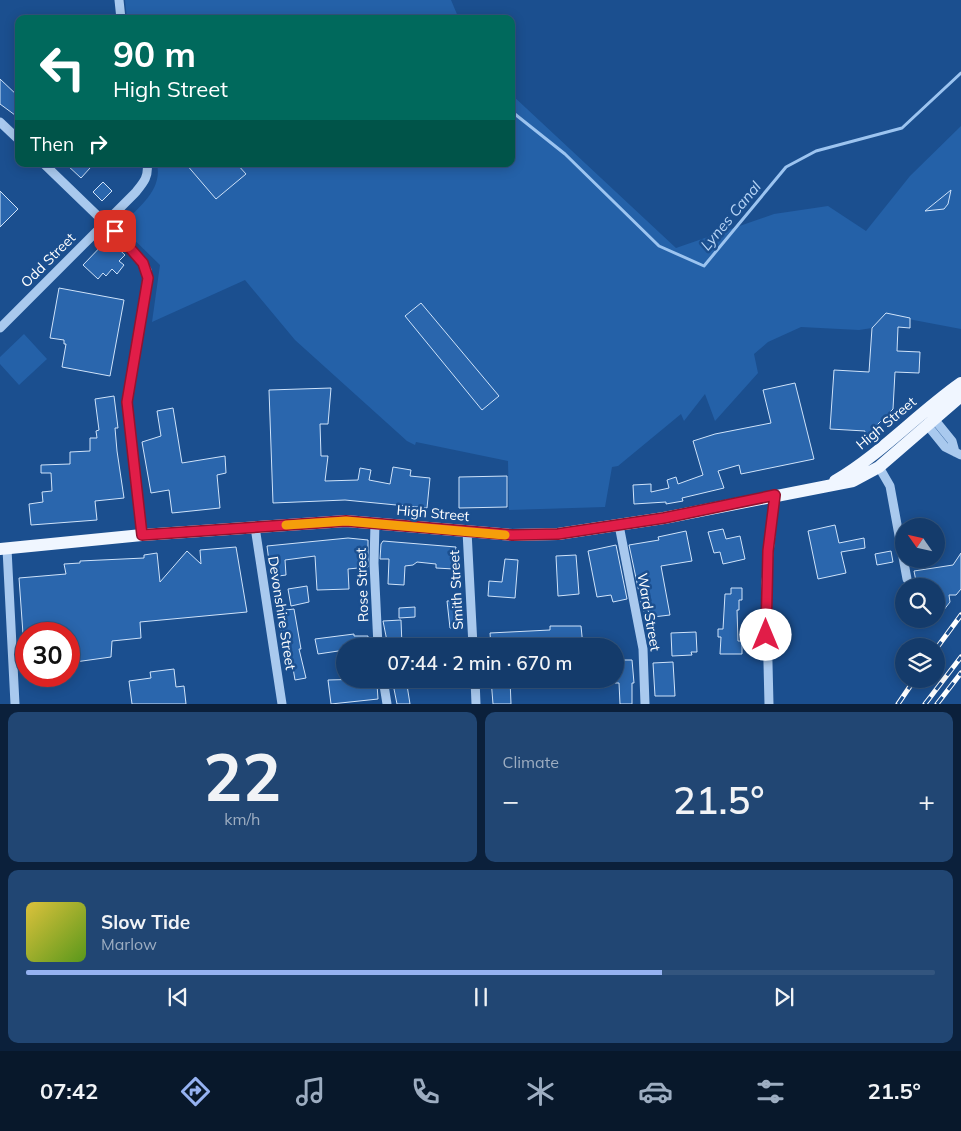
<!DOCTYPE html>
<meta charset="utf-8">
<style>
:root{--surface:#143b6b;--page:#214673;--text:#f1f3f6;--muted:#9dadc1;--line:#33557e;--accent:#95b2f1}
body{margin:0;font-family:Mulish,sans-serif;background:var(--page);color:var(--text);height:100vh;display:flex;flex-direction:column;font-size:19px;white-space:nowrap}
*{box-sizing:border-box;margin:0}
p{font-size:16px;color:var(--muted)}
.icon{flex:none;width:28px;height:28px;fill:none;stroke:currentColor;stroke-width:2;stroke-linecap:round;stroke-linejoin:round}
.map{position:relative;height:704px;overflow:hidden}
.sheet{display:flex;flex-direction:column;gap:8px;padding:8px;background:#0b203b;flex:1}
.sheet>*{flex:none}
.top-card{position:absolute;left:15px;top:15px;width:500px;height:152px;border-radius:10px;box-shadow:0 2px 12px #0003,0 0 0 1px var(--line);background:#00695c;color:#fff;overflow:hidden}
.needle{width:32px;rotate:304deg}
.fabs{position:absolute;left:895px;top:518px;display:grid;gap:10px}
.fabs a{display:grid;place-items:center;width:50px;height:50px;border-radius:50%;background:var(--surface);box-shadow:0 2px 12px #0003,0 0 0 1px var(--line);font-size:25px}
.speed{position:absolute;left:15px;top:622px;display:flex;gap:10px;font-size:25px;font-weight:700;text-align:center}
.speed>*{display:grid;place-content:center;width:65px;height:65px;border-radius:50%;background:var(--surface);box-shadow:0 2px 12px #0003,0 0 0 1px var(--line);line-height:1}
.speed .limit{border:8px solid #d22;background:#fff;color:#111}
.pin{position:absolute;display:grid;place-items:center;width:42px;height:42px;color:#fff;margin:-21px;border-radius:10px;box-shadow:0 2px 8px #0006}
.me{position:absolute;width:55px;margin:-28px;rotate:0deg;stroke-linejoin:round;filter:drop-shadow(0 0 4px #0008)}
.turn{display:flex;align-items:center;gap:18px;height:105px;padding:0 15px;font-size:22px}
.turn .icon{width:65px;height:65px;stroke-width:2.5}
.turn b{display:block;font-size:35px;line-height:42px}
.then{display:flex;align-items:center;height:48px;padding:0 15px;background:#0003;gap:10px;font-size:19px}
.big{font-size:38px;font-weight:600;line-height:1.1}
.sheet .card{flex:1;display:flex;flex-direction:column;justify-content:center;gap:8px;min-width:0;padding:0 18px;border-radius:10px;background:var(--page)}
.sheet .dial{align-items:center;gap:0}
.dial b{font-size:65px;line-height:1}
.song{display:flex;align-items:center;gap:15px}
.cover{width:60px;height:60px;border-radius:8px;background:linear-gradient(135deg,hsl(50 70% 55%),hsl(90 70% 35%))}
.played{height:5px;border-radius:2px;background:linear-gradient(90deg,var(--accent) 70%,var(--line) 70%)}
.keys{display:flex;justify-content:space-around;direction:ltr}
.heat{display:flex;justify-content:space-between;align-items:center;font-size:28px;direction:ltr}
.sheet .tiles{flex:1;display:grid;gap:8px;grid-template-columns:1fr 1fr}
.card:last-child{grid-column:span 2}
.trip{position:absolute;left:336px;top:638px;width:288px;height:50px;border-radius:25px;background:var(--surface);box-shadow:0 2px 12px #0003,0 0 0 1px var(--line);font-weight:600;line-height:50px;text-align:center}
.menu{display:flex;height:80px;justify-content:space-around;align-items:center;background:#08182b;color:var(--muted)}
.menu .icon{width:35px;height:35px}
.menu .selected{color:var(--accent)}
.menu b{font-size:22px;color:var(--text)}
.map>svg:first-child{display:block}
.green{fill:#2461a8}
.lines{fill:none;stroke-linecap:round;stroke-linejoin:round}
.stream{stroke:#9cc4f0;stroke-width:3}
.building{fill:#2a66ad;stroke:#cfe3fa}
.minor{stroke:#a9c9ee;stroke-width:9}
.major{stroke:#f0f6ff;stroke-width:12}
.rail-casing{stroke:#fff;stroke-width:5}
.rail{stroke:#1b4f8f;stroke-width:3;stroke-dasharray:9;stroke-linecap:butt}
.route-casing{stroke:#92132f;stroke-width:12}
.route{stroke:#e11d48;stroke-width:9}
.slow{stroke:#f59e0b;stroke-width:9}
.labels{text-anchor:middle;stroke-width:5;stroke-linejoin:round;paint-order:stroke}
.street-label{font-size:14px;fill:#fff;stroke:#1b4f8f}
.water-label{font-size:15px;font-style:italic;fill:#b5d3f5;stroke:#1b4f8f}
</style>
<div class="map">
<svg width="961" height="704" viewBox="0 0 961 704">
<rect width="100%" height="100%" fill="#1b4f8f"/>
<path class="green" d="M125 0H451L459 19H127Z
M511 94 676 248 774 214 828 206 866 231 910 176 961 126V329L887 315 872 328 859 330 801 327 768 342 754 354 758 373 715 421 705 394 684 421 681 414 618 466 612 467 605 507 509 510 508 461 416 442 415 445 407 441 295 340 245 280 152 322 160 265 120 226C137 209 163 191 157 164H511Z
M24 334 47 359 19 385 0 364V357Z"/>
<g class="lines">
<path class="stream" d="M511 111 565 154 659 246 704 266 786 167 816 151 902 128 961 73"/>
</g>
<path class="building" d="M0 79 19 97V118L0 104Z
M66 164H86L90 168 81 178Z
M186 164H237L246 174 216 199Z
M103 182 112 191 102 201 93 192Z
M951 190 948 204 944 209 925 211Z
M0 191 18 209 0 227Z
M108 239 125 255 119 261 124 265 117 274 112 269 106 276 103 273 98 279 83 265Z
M59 288 124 300 110 376 62 367 66 344H64V340L50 338Z
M421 303 499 396 482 410 405 316Z
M886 313 910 318V328L898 327 897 351 920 352 919 373 895 372 893 409 864 438 865 431 830 429 834 370 869 372 872 328Z
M795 383 814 459 741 474 739 465 718 471 724 488 682 498 683 501 666 504V502L634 504 633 485 651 484V492L669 488 667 480 676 477 678 484 703 475 693 441 715 434 771 423 763 390Z
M331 388 328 424H320L321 456H328L325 481 358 480 360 468 371 470 369 480 390 484 393 467 411 470 410 476 430 478 427 508 345 500 273 503 269 390Z
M114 396 118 428H115L117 451 124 498 95 501 97 520 31 525 29 504 43 502 42 492 52 491 51 473H41V465L70 464V452L90 451V438H97L96 431 99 430 95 399Z
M173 408 182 463 225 456 226 473 217 475 220 508 172 513 169 490 151 493 142 442 161 436 157 411Z
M507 476V507L459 508V477Z
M835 525 839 543 864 538 865 548 841 552 846 573 818 579 808 531Z
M723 529 726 539 740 536 745 559 723 564 720 552 714 553 708 532Z
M686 531 692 561 661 566 670 615 653 617V613L649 614 648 610 643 611 629 545 659 540 658 537Z
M348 538 368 540V567L348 569 349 589 317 590 315 556 285 560 286 575 271 577 267 546Z
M383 541 456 547 454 569 436 568V564L417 562 413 565 405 566 404 585 388 584 389 559H380L381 544Z
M616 545 627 599 613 602 611 595 597 597 588 551Z
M236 547 247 612 140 622 141 638 112 641 111 657 75 662 72 633 23 634 19 578 66 574 64 564 80 563V561L144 558V555L157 553 160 582 187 551 201 564 200 550Z
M891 551 893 562 877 565 875 554Z
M961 553V589L956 595H949L950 602 943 611 936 612V586H917L914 571 953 565Z
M576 555 579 594 558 596 556 556Z
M505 559 518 560 515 598 488 596 489 581 502 582Z
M307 586 309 602 291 606 288 589Z
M731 588H742V600H739V610H737L738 641H742V654H720L721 637H718V629H723L725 594H731Z
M461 600 462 628H450L447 601Z
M415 607V617L399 618V608Z
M294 609 301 649H299L306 678 295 680 291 656 285 657 278 611Z
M401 620 402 646H388L383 621Z
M550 626H581L583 646H491L490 633 550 630Z
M696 632 697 652H691L692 655 672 656 671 633Z
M354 634V636H368V646H345V650L318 654 315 639Z
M615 660H632L634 683H632V704H620L619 683H615Z
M673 662 675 696H655L653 663Z
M174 669 176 687 184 686 186 704H132L129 681 151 678 150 672Z
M366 679V685L377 684 378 699 331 704 328 680Z
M392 679H406L410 704H397Z
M491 679H510L511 704H493Z"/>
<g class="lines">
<path class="minor" d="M119 0 121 19
M0 122 19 140
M44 164 133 250 147 270V288L127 402 142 535
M0 328 135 193C143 183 149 177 147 164
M935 420 952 441 955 452
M928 426 945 447 961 455
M879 467 890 486 907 579
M375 523 374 563 378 646
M619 525 643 649 645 704
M255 527 282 704
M467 531 473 646
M7 549 15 704
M383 679 387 704
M475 679 476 704
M769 704 766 582 775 495"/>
<path class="major" d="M835 481C881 454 917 414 961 383
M0 549 142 535 346 521 512 535 558 534 664 518 853 481 879 467 961 396"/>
<g class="rail-casing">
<path id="rail" d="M936 649 961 615
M898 704 915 679
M925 704 961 657
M937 704 961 673"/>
</g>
<use href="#rail" class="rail"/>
</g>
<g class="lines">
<g class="route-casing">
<path id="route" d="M115 231 143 263 148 278 127 402 142 535 346 521 512 535 558 534 664 518 775 495 768 551 766 635"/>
</g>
<use href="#route" class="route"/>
<path class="slow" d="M286 525 346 521 505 535"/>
</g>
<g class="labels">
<g class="street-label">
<text transform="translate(48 260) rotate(-45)" y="5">Odd Street</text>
<text transform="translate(886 423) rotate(-40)" y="5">High Street</text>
<text transform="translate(433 513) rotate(5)" y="5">High Street</text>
<text transform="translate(362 585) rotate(-92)" y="5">Rose Street</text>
<text transform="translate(456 590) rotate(-93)" y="5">Smith Street</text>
<text transform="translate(649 612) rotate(80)" y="5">Ward Street</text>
<text transform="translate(282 613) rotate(81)" y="5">Devonshire Street</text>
</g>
<g class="water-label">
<text transform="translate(731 216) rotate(-50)" y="5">Lynes Canal</text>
</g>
</g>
</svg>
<div class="fabs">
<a><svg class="needle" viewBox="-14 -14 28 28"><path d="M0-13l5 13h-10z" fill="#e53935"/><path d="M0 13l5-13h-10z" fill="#9dadc1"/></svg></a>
<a><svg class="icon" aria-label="search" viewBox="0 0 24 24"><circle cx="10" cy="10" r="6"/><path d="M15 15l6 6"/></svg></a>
<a><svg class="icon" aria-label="layers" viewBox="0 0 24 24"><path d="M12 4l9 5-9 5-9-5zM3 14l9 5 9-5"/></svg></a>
</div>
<div class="speed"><div class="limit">30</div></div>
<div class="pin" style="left:115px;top:231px;background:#d93025"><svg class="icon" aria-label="arrive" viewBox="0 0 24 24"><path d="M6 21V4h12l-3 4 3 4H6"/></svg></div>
<svg class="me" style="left:766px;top:635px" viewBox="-20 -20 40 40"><circle r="19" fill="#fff"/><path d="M0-13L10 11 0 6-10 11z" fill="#e11d48"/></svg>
<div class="trip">07:44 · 2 min · 670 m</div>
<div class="top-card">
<div class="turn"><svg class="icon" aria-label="left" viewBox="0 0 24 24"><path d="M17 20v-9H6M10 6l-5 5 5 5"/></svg><div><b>90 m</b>High Street</div></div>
<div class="then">Then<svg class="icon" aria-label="right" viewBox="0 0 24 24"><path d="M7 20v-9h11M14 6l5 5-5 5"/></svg></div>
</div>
</div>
<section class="sheet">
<div class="tiles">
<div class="card dial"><b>22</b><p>km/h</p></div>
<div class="card"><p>Climate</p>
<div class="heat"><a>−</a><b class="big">21.5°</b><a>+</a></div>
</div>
<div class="card">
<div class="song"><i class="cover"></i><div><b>Slow Tide</b><p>Marlow</p></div></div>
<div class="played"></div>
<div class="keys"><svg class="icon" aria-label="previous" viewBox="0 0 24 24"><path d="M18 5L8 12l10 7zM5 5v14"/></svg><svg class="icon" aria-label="pause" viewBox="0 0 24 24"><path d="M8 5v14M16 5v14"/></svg><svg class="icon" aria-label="next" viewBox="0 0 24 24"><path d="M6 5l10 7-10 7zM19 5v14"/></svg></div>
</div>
</div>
</section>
<nav class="menu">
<b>07:42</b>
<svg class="icon selected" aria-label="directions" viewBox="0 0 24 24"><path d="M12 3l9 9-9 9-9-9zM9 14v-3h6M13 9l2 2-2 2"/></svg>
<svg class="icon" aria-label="music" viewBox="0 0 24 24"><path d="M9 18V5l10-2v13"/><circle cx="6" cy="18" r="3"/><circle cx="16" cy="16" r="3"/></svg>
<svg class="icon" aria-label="phone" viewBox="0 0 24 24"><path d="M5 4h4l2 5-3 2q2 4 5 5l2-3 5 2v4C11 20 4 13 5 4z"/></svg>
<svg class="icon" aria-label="climate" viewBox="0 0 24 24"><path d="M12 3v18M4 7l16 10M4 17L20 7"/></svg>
<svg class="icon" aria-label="car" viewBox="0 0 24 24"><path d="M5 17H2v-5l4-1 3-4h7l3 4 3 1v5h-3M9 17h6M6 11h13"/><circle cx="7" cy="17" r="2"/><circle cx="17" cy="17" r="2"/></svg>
<svg class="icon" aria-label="filters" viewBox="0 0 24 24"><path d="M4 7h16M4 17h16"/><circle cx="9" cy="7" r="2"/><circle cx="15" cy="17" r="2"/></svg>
<b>21.5°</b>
</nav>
